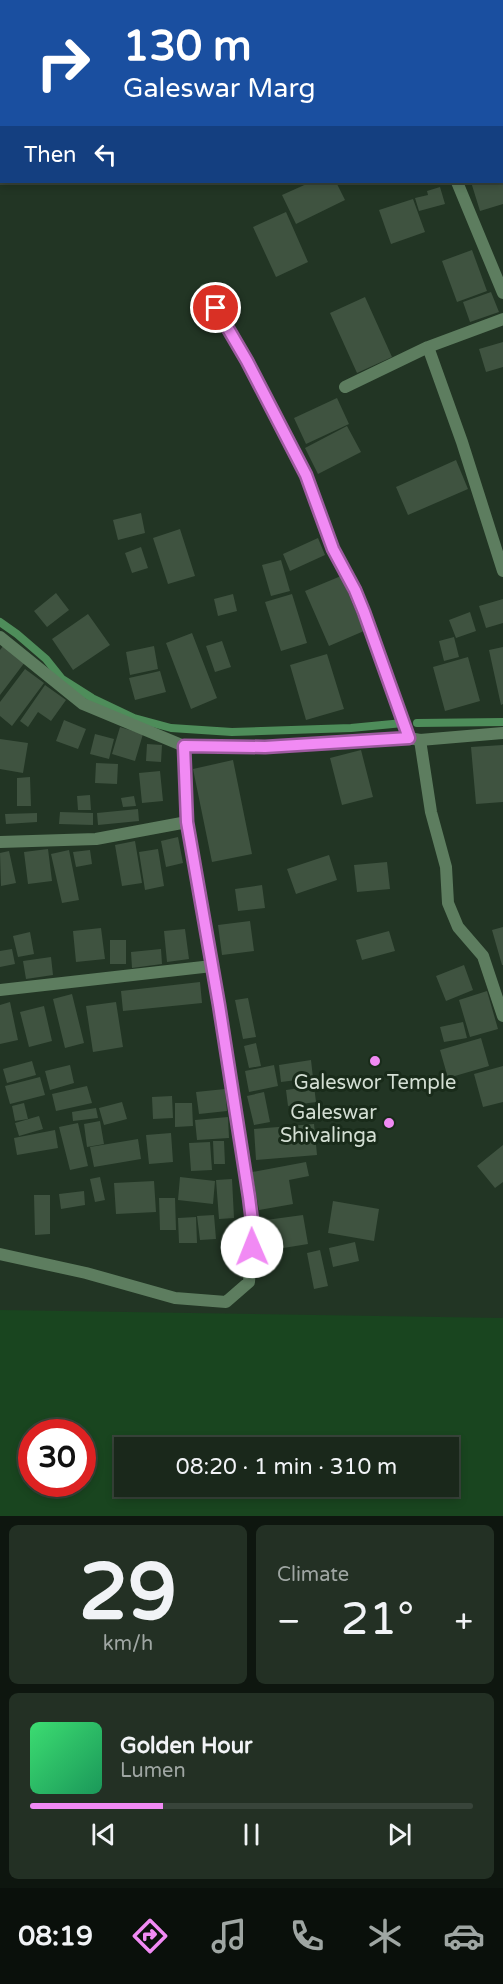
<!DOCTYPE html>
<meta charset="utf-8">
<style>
:root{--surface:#1a281b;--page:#233024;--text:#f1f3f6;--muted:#9fa6a3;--line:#38443a;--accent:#f18af4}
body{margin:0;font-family:"Varela Round",sans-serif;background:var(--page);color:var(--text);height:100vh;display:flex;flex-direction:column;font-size:22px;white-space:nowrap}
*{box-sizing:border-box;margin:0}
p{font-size:20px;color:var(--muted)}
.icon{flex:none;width:33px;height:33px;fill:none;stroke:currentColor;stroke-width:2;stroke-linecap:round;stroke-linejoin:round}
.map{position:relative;height:1516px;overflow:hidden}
.drawer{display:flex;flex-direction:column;gap:9px;padding:9px;background:#0e160f;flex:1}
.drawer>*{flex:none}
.guide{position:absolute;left:0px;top:0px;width:504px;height:183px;box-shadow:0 3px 9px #0003,0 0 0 2px var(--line);background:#1a4fa0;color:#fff;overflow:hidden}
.speed{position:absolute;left:18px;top:1419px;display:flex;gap:12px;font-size:30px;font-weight:700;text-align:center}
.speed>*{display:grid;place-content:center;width:78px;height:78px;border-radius:50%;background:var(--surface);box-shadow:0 3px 9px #0003,0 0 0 2px var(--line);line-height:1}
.speed .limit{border:9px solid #d22;background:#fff;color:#111}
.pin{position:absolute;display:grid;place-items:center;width:51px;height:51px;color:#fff;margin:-26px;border:3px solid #fff;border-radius:50%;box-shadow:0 2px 6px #0007}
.me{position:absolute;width:66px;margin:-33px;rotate:359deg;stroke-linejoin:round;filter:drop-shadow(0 0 4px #0008)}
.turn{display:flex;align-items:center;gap:21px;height:126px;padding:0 24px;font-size:27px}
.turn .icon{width:78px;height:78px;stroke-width:2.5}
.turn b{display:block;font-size:42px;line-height:51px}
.then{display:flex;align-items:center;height:57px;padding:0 24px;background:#0003;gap:12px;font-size:22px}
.big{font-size:45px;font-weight:600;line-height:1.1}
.drawer .tile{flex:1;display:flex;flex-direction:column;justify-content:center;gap:9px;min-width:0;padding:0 21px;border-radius:9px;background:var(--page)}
.drawer .dial{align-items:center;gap:0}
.dial b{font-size:78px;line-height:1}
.song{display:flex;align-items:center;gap:18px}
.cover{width:72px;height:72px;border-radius:9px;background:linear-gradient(135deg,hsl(140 70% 55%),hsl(150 70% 35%))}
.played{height:6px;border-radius:3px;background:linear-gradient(90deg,var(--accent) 30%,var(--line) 30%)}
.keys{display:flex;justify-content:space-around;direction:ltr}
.heat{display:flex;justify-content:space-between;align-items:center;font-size:33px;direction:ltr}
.drawer .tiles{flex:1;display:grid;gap:9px;grid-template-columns:1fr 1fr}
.tile:last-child{grid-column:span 2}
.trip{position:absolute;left:114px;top:1437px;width:345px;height:60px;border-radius:0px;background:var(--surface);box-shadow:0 3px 9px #0003,0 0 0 2px var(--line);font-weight:600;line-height:60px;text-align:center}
.tabs{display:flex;height:96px;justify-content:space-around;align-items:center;background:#0a100b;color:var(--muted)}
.tabs .icon{width:42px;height:42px}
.tabs .selected{color:var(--accent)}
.tabs b{font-size:27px;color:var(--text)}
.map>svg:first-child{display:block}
.green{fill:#19451f;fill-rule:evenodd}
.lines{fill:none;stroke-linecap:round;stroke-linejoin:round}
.stream{stroke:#4e8d5a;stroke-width:8}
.building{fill:#3f5340}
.minor{stroke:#5d7d5f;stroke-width:12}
.route-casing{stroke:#9d5a9f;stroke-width:15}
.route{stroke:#f18af4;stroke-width:10}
.poi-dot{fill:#f18af4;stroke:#192b1a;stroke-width:2}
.labels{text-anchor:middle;stroke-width:6;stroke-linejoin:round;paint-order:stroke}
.poi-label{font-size:20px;fill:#d3ded3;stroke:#192b1a}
</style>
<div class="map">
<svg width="503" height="1516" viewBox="0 0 503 1516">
<rect width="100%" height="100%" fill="#223524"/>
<path class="green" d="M0 1310 503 1318V1516H0ZM32 1432H82V1484H32ZM124 1448H448V1486H124Z"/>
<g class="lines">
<path class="stream" d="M0 622 17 634 46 659 62 679 92 698 134 718 171 728 232 732 351 728 403 723
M417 723 503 722"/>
</g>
<path class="building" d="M311 182H336L345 200 296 224 282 195Z
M471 182H503V204L480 211Z
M440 187 445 204 419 211 415 198 428 195 427 191Z
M413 199 425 232 391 244 379 210Z
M286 212 308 262 276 277 253 227Z
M472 250 487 291 457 302 442 261Z
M491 292 499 312 470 322 463 302Z
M365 297 392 357 357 373 330 313Z
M503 342V367L486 372 479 349Z
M337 398 349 424 306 444 294 418Z
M347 426 361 452 318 474 305 448Z
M456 460 468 489 408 515 396 487Z
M141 513 145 533 118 540 113 520Z
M180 529 195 576 168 584 153 538Z
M318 538 325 555 290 571 283 554Z
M141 547 148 568 132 573 125 553Z
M281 560 290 591 271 596 262 565Z
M341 576 364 631 329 646 305 591Z
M56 593 69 610 47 627 34 611Z
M233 594 237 611 218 616 214 599Z
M292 594 307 643 281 651 265 602Z
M503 599V623L486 628 479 606Z
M470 612 476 631 456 638 449 620Z
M88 614 110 645 73 670 52 639Z
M192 633 217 698 191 709 166 643Z
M454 637 459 657 444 661 439 641Z
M222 641 231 667 215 672 206 646Z
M3 646 25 662 0 695V650Z
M154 646 158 669 130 675 126 652Z
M503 647V704L501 705 489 650Z
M327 654 344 709 306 720 290 665Z
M468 657 480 701 445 711 433 667Z
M25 669 44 683 12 726 0 716V702Z
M160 671 166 692 135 700 129 678Z
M45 685 66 700 51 721 38 712 28 727 20 721Z
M64 720 86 729 78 749 56 741Z
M120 727 143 734 135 761 112 754Z
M95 734 114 739 109 759 90 754Z
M0 739 28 743 23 773 0 769Z
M147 744 162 745 161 762 146 761Z
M503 745V802L476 804 471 747Z
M361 750 373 797 342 805 330 758Z
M233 760 252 854 212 862 193 769Z
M96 763 118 764 117 784 95 783Z
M160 771 163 801 142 803 139 773Z
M30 777 31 806H17V778Z
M90 795 91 810H78L77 796Z
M134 796 136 806 123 807 121 798Z
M138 809 139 821 98 825 97 813Z
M60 812 93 813V825L59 824Z
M37 813V822L6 824 5 814Z
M178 837 183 863 166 867 161 841Z
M135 841 142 883 122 886 115 845Z
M48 849 52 881 28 884 24 852Z
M158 849 164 886 145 890 139 852Z
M69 850 79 900 62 903 51 854Z
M90 850 92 864 76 867 73 852Z
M9 851 16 883 1 886 0 853Z
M329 855 337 880 296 894 287 869Z
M387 862 390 889 357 892 354 865Z
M262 885 265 908 238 911 235 889Z
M250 921 254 951 222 955 218 925Z
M503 927V965H502L492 930Z
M101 928 105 959 76 962 73 931Z
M185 929 189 959 167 962 164 931Z
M389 931 395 951 362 960 356 940Z
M30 932 34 954 18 957 13 936Z
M110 940H126V964H110Z
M12 949 15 964 0 967V951Z
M161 949 162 964 132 968 131 952Z
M51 957 53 975 26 979 23 961Z
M464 965 473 990 446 1001 436 976Z
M200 982 202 1003 123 1011 121 991Z
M487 991 498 1029 470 1037 459 1000Z
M72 994 84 1043 65 1048 53 999Z
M248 998 256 1037 243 1039 235 1000Z
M10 1002 18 1040 0 1044V1005Z
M116 1002 123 1047 93 1052 86 1006Z
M44 1006 52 1041 29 1047 20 1012Z
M463 1022 467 1038 444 1042 440 1027Z
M481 1038 489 1066 448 1078 440 1050Z
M256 1043 261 1066 249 1068 244 1046Z
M311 1060 313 1078 281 1082 279 1065Z
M32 1061 36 1075 7 1083 3 1069Z
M70 1065 74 1083 50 1090 45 1071Z
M274 1065 278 1086 249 1092 245 1071Z
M503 1066V1102L483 1107 474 1074Z
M40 1077 45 1095 10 1104 5 1086Z
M87 1086 92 1103 56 1111 52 1094Z
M314 1086 316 1102 288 1106 286 1090Z
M225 1089 227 1111 199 1114 196 1092Z
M264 1092 270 1122 254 1125 247 1096Z
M172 1096 173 1118 153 1119 152 1097Z
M122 1102 127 1119 104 1125 99 1108Z
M24 1103 28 1119 15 1121 12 1106Z
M175 1103H192L193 1126 175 1127Z
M96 1108 98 1118 73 1121 72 1112Z
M39 1116 43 1129 19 1136 15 1123Z
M228 1117 229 1138 197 1140 195 1120Z
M100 1121 104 1144 87 1147 84 1124Z
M78 1123 88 1166 70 1170 59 1127Z
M314 1124 317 1155 256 1160 254 1129Z
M55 1130 58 1148 17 1155 14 1138Z
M171 1133 173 1162 149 1164 146 1135Z
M138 1139 141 1159 94 1167 90 1147Z
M213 1141H224L225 1164H214Z
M210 1142 212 1170 191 1171 189 1143Z
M503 1145V1182L495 1188 477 1166Z
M306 1162 309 1176 289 1180 293 1204 259 1210 252 1172Z
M100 1177 105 1200 95 1202 90 1179Z
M180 1177 215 1181 213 1204 178 1200Z
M232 1179 234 1218 219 1219 216 1180Z
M154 1181 156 1212 116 1214 114 1183Z
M84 1191 85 1205 61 1209 59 1194Z
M34 1195H50V1234L35 1235Z
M159 1198H175L176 1230H160Z
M333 1201 379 1209 374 1241 328 1233Z
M214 1215 216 1239 200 1240 197 1216Z
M303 1215 308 1244 271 1250 266 1220Z
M196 1217 197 1243H179L178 1218Z
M355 1242 359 1261 333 1267 329 1248Z
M320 1250 328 1286 314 1289 307 1253Z"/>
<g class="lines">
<path class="minor" d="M49 0 50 2
M176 2 177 0
M0 159 2 158
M457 182 503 293
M205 290 247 361 306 475 333 549 355 590 372 634 409 738
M503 319 428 347 462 442 503 571
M345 387 428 347
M0 637 83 704 184 746 265 747 409 738 420 740 503 733
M420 740 431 812 446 867 448 903 458 927 483 956 503 1016
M0 842 96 839 187 822
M0 990 212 966
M0 1254 86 1273 175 1298 226 1302 249 1282 253 1229 228 1063 187 822 184 746"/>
</g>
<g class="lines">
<g class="route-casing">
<path id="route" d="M216 308 247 361 306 475 333 549 355 590 364 612 409 738 265 747 184 746 187 822 219 1005 249 1197 253 1229 252 1247"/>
</g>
<use href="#route" class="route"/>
</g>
<g class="poi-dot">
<circle cx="375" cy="1061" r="6"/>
<circle cx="389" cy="1123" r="6"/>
</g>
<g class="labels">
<g class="poi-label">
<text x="375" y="1089">Galeswor Temple</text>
<text x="377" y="1119" text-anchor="end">Galeswar<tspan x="377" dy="23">Shivalinga</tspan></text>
</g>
</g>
</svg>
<div class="speed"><div class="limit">30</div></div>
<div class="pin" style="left:216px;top:308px;background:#d93025"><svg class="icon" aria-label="arrive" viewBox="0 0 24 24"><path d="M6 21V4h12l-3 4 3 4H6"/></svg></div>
<svg class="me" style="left:252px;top:1247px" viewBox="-20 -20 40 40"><circle r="19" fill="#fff"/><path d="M0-13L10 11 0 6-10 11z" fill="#f18af4"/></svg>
<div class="trip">08:20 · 1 min · 310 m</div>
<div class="guide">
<div class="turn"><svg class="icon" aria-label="right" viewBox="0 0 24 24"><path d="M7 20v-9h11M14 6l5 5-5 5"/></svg><div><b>130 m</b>Galeswar Marg</div></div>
<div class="then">Then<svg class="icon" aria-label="left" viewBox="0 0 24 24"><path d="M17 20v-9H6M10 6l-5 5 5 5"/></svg></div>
</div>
</div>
<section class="drawer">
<div class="tiles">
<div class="tile dial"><b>29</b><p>km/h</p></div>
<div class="tile"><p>Climate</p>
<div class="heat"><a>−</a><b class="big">21°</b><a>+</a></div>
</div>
<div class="tile">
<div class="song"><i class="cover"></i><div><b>Golden Hour</b><p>Lumen</p></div></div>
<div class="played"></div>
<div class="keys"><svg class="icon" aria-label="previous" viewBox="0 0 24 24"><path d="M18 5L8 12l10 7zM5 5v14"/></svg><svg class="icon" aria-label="pause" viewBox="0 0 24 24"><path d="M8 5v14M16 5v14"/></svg><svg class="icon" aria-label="next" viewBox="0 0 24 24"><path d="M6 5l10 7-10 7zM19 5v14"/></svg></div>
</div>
</div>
</section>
<nav class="tabs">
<b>08:19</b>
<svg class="icon selected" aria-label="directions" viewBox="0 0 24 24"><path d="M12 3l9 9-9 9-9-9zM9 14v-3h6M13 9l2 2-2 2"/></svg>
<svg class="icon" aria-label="music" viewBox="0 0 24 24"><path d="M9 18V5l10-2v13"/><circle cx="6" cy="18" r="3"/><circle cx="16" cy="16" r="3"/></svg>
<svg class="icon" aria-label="phone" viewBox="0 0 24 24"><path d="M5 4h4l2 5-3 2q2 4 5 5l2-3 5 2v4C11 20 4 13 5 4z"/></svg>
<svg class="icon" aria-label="climate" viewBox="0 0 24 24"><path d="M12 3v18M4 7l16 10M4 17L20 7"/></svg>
<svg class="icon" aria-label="car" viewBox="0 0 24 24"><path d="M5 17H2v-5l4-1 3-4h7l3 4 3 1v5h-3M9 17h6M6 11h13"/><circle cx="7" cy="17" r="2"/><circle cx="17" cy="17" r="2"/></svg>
</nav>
